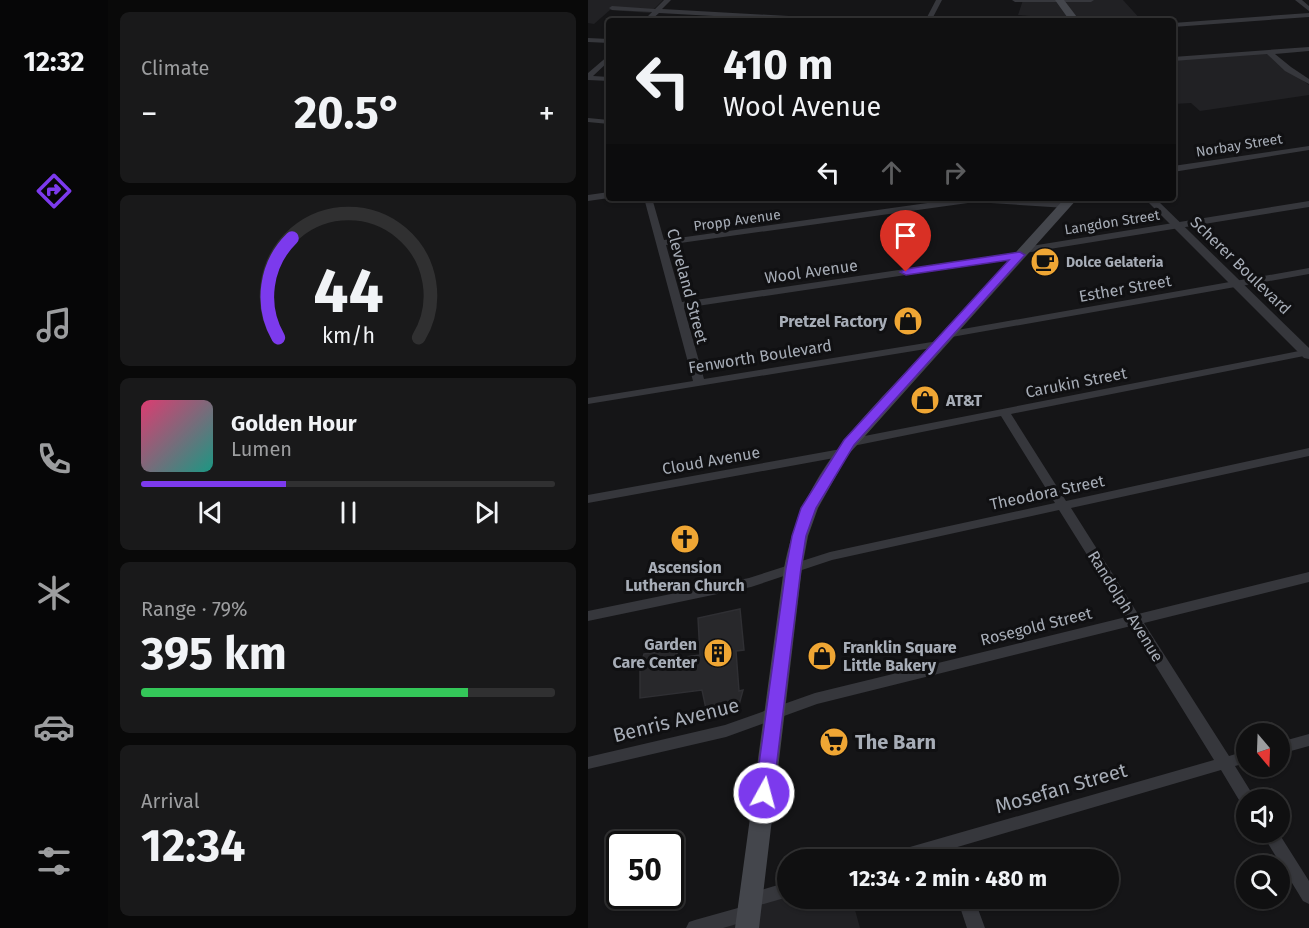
<!DOCTYPE html>
<meta charset="utf-8">
<style>
:root{--surface:#101011;--page:#19191a;--text:#f1f3f6;--muted:#9c9d9f;--line:#303031;--accent:#7c3aed}
body{margin:0;font-family:"Fira Sans",sans-serif;background:var(--page);color:var(--text);height:100vh;display:flex;flex-direction:column;font-size:22px;white-space:nowrap}
*{box-sizing:border-box;margin:0}
p{font-size:20px;color:var(--muted)}
.icon{flex:none;width:33px;height:33px;fill:none;stroke:currentColor;stroke-width:2;stroke-linecap:round;stroke-linejoin:round}
.map{position:relative;flex:1;overflow:hidden}
.details{display:flex;flex-direction:column;gap:12px;padding:12px;background:#090909;width:480px}
.details>*{flex:none}
.guide{position:absolute;left:18px;top:18px;width:570px;height:183px;border-radius:6px;box-shadow:0 2px 4px #0004,0 0 0 2px var(--line);background:#101011;color:var(--text);overflow:hidden}
.needle{width:39px;rotate:161deg}
.buttons{position:absolute;left:648px;top:723px;display:grid;gap:12px}
.buttons a{display:grid;place-items:center;width:54px;height:54px;border-radius:50%;background:var(--surface);box-shadow:0 2px 4px #0004,0 0 0 2px var(--line);font-size:30px}
.speed{position:absolute;left:18px;top:831px;display:flex;gap:12px;font-size:30px;font-weight:700;text-align:center}
.speed>*{display:grid;place-content:center;width:78px;height:78px;border-radius:50%;background:var(--surface);box-shadow:0 2px 4px #0004,0 0 0 2px var(--line);line-height:1}
.speed .limit{border:3px solid #111;border-radius:9px;background:#fff;color:#111}
.pin{position:absolute;display:grid;place-items:center;width:51px;height:51px;color:#fff;margin:-62px -26px;border-radius:50% 50% 50% 0;rotate:-45deg;box-shadow:0 0 6px #0007}
.pin .icon{rotate:45deg}
.me{position:absolute;width:66px;margin:-33px;rotate:7deg;stroke-linejoin:round;filter:drop-shadow(0 0 4px #0008)}
.turn{display:flex;align-items:center;gap:21px;height:126px;padding:0 18px;font-size:27px}
.turn .icon{width:78px;height:78px;stroke-width:2.5}
.turn b{display:block;font-size:42px;line-height:51px}
.lanes{display:flex;align-items:center;height:57px;padding:0 18px;background:#0003;justify-content:center;gap:30px;direction:ltr}
.lanes .off{opacity:.35}
.big{font-size:45px;font-weight:700;line-height:1.1}
.details .tile{flex:1;display:flex;flex-direction:column;justify-content:center;gap:9px;min-width:0;padding:0 21px;border-radius:9px;background:var(--page)}
.details .dial{align-items:center;gap:0}
.dial svg{height:156px;overflow:visible;fill:none;stroke:var(--line);stroke-width:7;stroke-linecap:round;text-anchor:middle}
.dial text{fill:var(--text);stroke:none}
.song{display:flex;align-items:center;gap:18px}
.cover{width:72px;height:72px;border-radius:9px;background:linear-gradient(135deg,hsl(340 70% 55%),hsl(170 70% 35%))}
.played{height:6px;border-radius:3px;background:linear-gradient(90deg,var(--accent) 35%,var(--line) 35%)}
.keys{display:flex;justify-content:space-around;direction:ltr}
.heat{display:flex;justify-content:space-between;align-items:center;font-size:33px;direction:ltr}
.charge{height:9px;border-radius:4px;background:linear-gradient(90deg,#34c759 79%,var(--line) 0)}
.trip{position:absolute;left:189px;top:849px;width:342px;height:60px;border-radius:30px;background:var(--surface);box-shadow:0 2px 4px #0004,0 0 0 2px var(--line);font-weight:700;line-height:60px;text-align:center}
main{display:flex;flex:1;min-height:0}
.tab-bar{display:flex;flex-direction:column;width:108px;justify-content:space-around;align-items:center;background:#060607;color:var(--muted)}
.tab-bar .icon{width:42px;height:42px}
.tab-bar .active{color:var(--accent)}
.tab-bar b{font-size:27px;color:var(--text)}
.map>svg:first-child{display:block}
.built{fill:#212124}
.building{fill:#28282b;stroke:#2f2f33;stroke-width:1.5}
.lines{fill:none;stroke-linecap:round;stroke-linejoin:round}
.minor{fill:#36373c;fill-rule:evenodd}
.tertiary{fill:#36373c;fill-rule:evenodd}
.secondary{fill:#44464c;fill-rule:evenodd}
.route{fill:#7c3aed;stroke:#51269a;stroke-width:1.5}
.labels{text-anchor:middle;stroke-width:6;stroke-linejoin:round;paint-order:stroke}
.far-street-label{font-size:14px;fill:#a7adb7;stroke:#101012}
.far-poi-label{font-size:14px;font-weight:bold;fill:#a7adb7;stroke:#101012;text-anchor:start}
.street-label{font-size:16px;fill:#a7adb7;stroke:#101012}
.poi-label{font-size:16px;font-weight:bold;fill:#a7adb7;stroke:#101012;text-anchor:end}
.near-street-label{font-size:20px;fill:#a7adb7;stroke:#101012}
.near-poi-label{font-size:20px;font-weight:bold;fill:#a7adb7;stroke:#101012;text-anchor:start}
</style>
<main>
<nav class="tab-bar">
<b>12:32</b>
<svg class="icon active" aria-label="directions" viewBox="0 0 24 24"><path d="M12 3l9 9-9 9-9-9zM9 14v-3h6M13 9l2 2-2 2"/></svg>
<svg class="icon" aria-label="music" viewBox="0 0 24 24"><path d="M9 18V5l10-2v13"/><circle cx="6" cy="18" r="3"/><circle cx="16" cy="16" r="3"/></svg>
<svg class="icon" aria-label="phone" viewBox="0 0 24 24"><path d="M5 4h4l2 5-3 2q2 4 5 5l2-3 5 2v4C11 20 4 13 5 4z"/></svg>
<svg class="icon" aria-label="climate" viewBox="0 0 24 24"><path d="M12 3v18M4 7l16 10M4 17L20 7"/></svg>
<svg class="icon" aria-label="car" viewBox="0 0 24 24"><path d="M5 17H2v-5l4-1 3-4h7l3 4 3 1v5h-3M9 17h6M6 11h13"/><circle cx="7" cy="17" r="2"/><circle cx="17" cy="17" r="2"/></svg>
<svg class="icon" aria-label="filters" viewBox="0 0 24 24"><path d="M4 7h16M4 17h16"/><circle cx="9" cy="7" r="2"/><circle cx="15" cy="17" r="2"/></svg>
</nav>
<section class="details">
<div class="tile"><p>Climate</p>
<div class="heat"><a>−</a><b class="big">20.5°</b><a>+</a></div>
</div>
<div class="tile dial"><svg viewBox="0 0 100 80">
<path d="M14 69A42 42 0 1 1 86 69"/>
<path d="M14 69A42 42 0 0 1 21 18" stroke="#7c3aed"/>
<text x="50" y="56" font-size="32" font-weight="700">44</text>
<text x="50" y="72" font-size="11">km/h</text>
</svg></div>
<div class="tile">
<div class="song"><i class="cover"></i><div><b>Golden Hour</b><p>Lumen</p></div></div>
<div class="played"></div>
<div class="keys"><svg class="icon" aria-label="previous" viewBox="0 0 24 24"><path d="M18 5L8 12l10 7zM5 5v14"/></svg><svg class="icon" aria-label="pause" viewBox="0 0 24 24"><path d="M8 5v14M16 5v14"/></svg><svg class="icon" aria-label="next" viewBox="0 0 24 24"><path d="M6 5l10 7-10 7zM19 5v14"/></svg></div>
</div>
<div class="tile"><p>Range · 79%</p><b class="big">395 km</b><div class="charge"></div></div>
<div class="tile"><p>Arrival</p><b class="big">12:34</b></div>
</section>
<div class="map">
<svg width="721" height="928" viewBox="0 0 721 928">
<rect width="100%" height="100%" fill="#151517"/>
<path class="built" d="M0 0H75L62 13 22 10 6 24 0 23Z
M435 0H535L554 21H441L442 16 430 15Z
M679 53 721 85V95L612 111 603 103 585 104V55L587 58Z
M199 887 200 898 264 899 272 928H117L156 918 158 899Z"/>
<path class="building" d="M152 609 156 650 148 651 151 691 155 690 149 712 120 718 114 690 52 698V667L56 654 89 649V658L112 655 110 618Z"/>
<g class="lines">
<path class="minor" d="M76 0H83L74 9 255 19 258 21H220L71 13 62 21H55L64 12 24 10 21 8 24 6 67 9Z
M348 0H354L343 21H337Z
M424 0H506L503 2H427Z
M707 0H714L721 6V11Z
M721 13V17L585 27V23Z
M0 38 21 39V43L0 42Z
M721 47V51L687 54 703 67 721 79V84L697 71 679 54 585 61V57Z
M21 55V61L5 76 21 77V81L0 80V73Z
M0 118 21 120V124L0 122Z
M721 146V150L585 172V166Z
M21 192V198L0 201V195Z
M56 198H64L76 240 375 198H412L478 202 482 205 478 208 387 202 78 245 94 302 432 252 437 255 432 258 96 308 116 379 350 341 355 344 350 347 0 404V398L105 381Z
M721 201V207L437 253 432 250 437 247Z
M721 268V274L358 338 353 335 358 332Z
M721 349V355L423 414 478 501 721 448V456L483 508 550 614 721 572V582L556 623 641 756 658 751V763L647 766 668 800H658V806L654 805 633 770 366 848 370 860H353L351 853 327 860H292L294 855 626 760 543 626 229 704 138 737 0 769V757L137 725 227 693 538 617 471 510 244 560 163 587 0 621V611L161 578 242 552 467 503 413 416 260 447 256 446 254 443 256 440Z
M253 449 259 453 257 456 0 503V495Z
M721 734V746L692 754V742Z
M673 832H690L721 881V904L715 901Z
M200 882V897L165 907 169 913 166 919 135 928H98L101 922 107 920 157 906 153 900 156 895Z
M369 898H386L397 928H379Z"/>
<path class="tertiary" d="M556 198H567L721 348V359L716 358Z"/>
<path class="secondary" d="M467 0H476L492 21H482Z
M477 198H490L260 455 230 508 220 536 214 568 171 928H147L196 568C215 469 276 418 341 347 387 297 432 248 477 198Z"/>
</g>
<path class="route" d="M432 252 437 255 435 257 266 445 228 508 218 536 213 568 185 793 182 799 176 801 169 799 167 793 198 568 204 536 213 508 256 440 421 260 318 275 312 272 318 269Z"/>
<defs>
<g id="cafe-disc" transform="scale(1.5)"><circle r="9.5" fill="#efa634" stroke="#101012"/><path d="M-5.5-4.5H6V0H3Q3 3.5 0 3.5H-2.5Q-5.5 3.5-5.5 0ZM3-3.2v2h1.7v-2ZM-6 4.5H4V6H-6Z" fill="#111"/></g>
<g id="shop-disc" transform="scale(1.5)"><circle r="9.5" fill="#efa634" stroke="#101012"/><path d="M-5-2.5h2.3a2.7 3.5 0 0 1 5.4 0H5L5.5 6h-11ZM-1.5-2.5h3a1.5 2.3 0 0 0-3 0Z" fill="#111"/></g>
<g id="church-disc" transform="scale(1.5)"><circle r="9.5" fill="#efa634" stroke="#101012"/><path d="M-1.2-6h2.4v3.5h3.3v2.4h-3.3V6h-2.4V-.1h-3.3v-2.4h3.3Z" fill="#111"/></g>
<g id="building-disc" transform="scale(1.5)"><circle r="9.5" fill="#efa634" stroke="#101012"/><path d="M-4-6H4V6H1V3H-1V6H-4ZM-2.5-4.3h1.7v1.8h-1.7ZM.8-4.3h1.7v1.8H.8ZM-2.5-1h1.7V.8h-1.7ZM.8-1h1.7V.8H.8Z" fill="#111"/></g>
<g id="supermarket-disc" transform="scale(1.5)"><circle r="9.5" fill="#efa634" stroke="#101012"/><path d="M-6-5.5h2.5l.6 2H6L4.5 2H-2.5L-4.4-4H-6ZM-1.5 3.2a1.3 1.3 0 1 0 .1 0ZM3 3.2a1.3 1.3 0 1 0 .1 0Z" fill="#111"/></g>
</defs>
<g fill-rule="evenodd">
<use href="#cafe-disc" x="457" y="262"/>
<use href="#shop-disc" x="320" y="321"/>
<use href="#shop-disc" x="337" y="400"/>
<use href="#church-disc" x="97" y="539"/>
<use href="#building-disc" x="130" y="653"/>
<use href="#shop-disc" x="234" y="656"/>
<use href="#supermarket-disc" x="246" y="742"/>
</g>
<g class="labels">
<g class="far-street-label">
<text transform="translate(651 145) rotate(-9)" y="5">Norbay Street</text>
<text transform="translate(149 220) rotate(-8)" y="5">Propp Avenue</text>
<text transform="translate(524 222) rotate(-9)" y="5">Langdon Street</text>
</g>
<g class="far-poi-label">
<text x="478" y="267">Dolce Gelateria</text>
</g>
<g class="street-label">
<text transform="translate(653 265) rotate(44)" y="6">Scherer Boulevard</text>
<text transform="translate(223 271) rotate(-8)" y="6">Wool Avenue</text>
<text transform="translate(100 286) rotate(75)" y="6">Cleveland Street</text>
<text transform="translate(537 288) rotate(-10)" y="6">Esther Street</text>
<text transform="translate(172 356) rotate(-9)" y="6">Fenworth Boulevard</text>
<text transform="translate(488 382) rotate(-11)" y="6">Carukin Street</text>
<text transform="translate(123 460) rotate(-10)" y="6">Cloud Avenue</text>
<text transform="translate(459 492) rotate(-12)" y="6">Theodora Street</text>
<text transform="translate(538 606) rotate(58)" y="6">Randolph Avenue</text>
<text transform="translate(448 626) rotate(-14)" y="6">Rosegold Street</text>
</g>
<g class="poi-label">
<text x="299" y="327">Pretzel Factory</text>
<text x="358" y="406" text-anchor="start">AT&amp;T</text>
<text x="97" y="573" text-anchor="middle">Ascension<tspan x="97" dy="18">Lutheran Church</tspan></text>
<text x="109" y="650">Garden<tspan x="109" dy="18">Care Center</tspan></text>
<text x="255" y="653" text-anchor="start">Franklin Square<tspan x="255" dy="18">Little Bakery</tspan></text>
</g>
<g class="near-street-label">
<text transform="translate(88 720) rotate(-14)" y="7">Benris Avenue</text>
<text transform="translate(473 788) rotate(-16)" y="7">Mosefan Street</text>
</g>
<g class="near-poi-label">
<text x="267" y="749">The Barn</text>
</g>
</g>
</svg>
<div class="buttons">
<a><svg class="needle" viewBox="-14 -14 28 28"><path d="M0-13l5 13h-10z" fill="#e53935"/><path d="M0 13l5-13h-10z" fill="#9c9d9f"/></svg></a>
<a><svg class="icon" aria-label="sound" viewBox="0 0 24 24"><path d="M4 9h4l5-4v14l-5-4H4zM17 9q2 3 0 6"/></svg></a>
<a><svg class="icon" aria-label="search" viewBox="0 0 24 24"><circle cx="10" cy="10" r="6"/><path d="M15 15l6 6"/></svg></a>
</div>
<div class="speed"><div class="limit">50</div></div>
<div class="pin" style="left:318px;top:272px;background:#d93025"><svg class="icon" aria-label="arrive" viewBox="0 0 24 24"><path d="M6 21V4h12l-3 4 3 4H6"/></svg></div>
<svg class="me" style="left:176px;top:793px" viewBox="-20 -20 40 40"><circle r="17" fill="#7c3aed" stroke="#fff" stroke-width="3"/><path d="M0-11L8 9 0 5-8 9z" fill="#fff"/></svg>
<div class="trip">12:34 · 2 min · 480 m</div>
<div class="guide">
<div class="turn"><svg class="icon" aria-label="left" viewBox="0 0 24 24"><path d="M17 20v-9H6M10 6l-5 5 5 5"/></svg><div><b>410 m</b>Wool Avenue</div></div>
<div class="lanes"><svg class="icon" aria-label="left" viewBox="0 0 24 24"><path d="M17 20v-9H6M10 6l-5 5 5 5"/></svg><svg class="icon off" aria-label="ahead" viewBox="0 0 24 24"><path d="M12 20V5M6 11l6-6 6 6"/></svg><svg class="icon off" aria-label="right" viewBox="0 0 24 24"><path d="M7 20v-9h11M14 6l5 5-5 5"/></svg></div>
</div>
</div>
</main>
